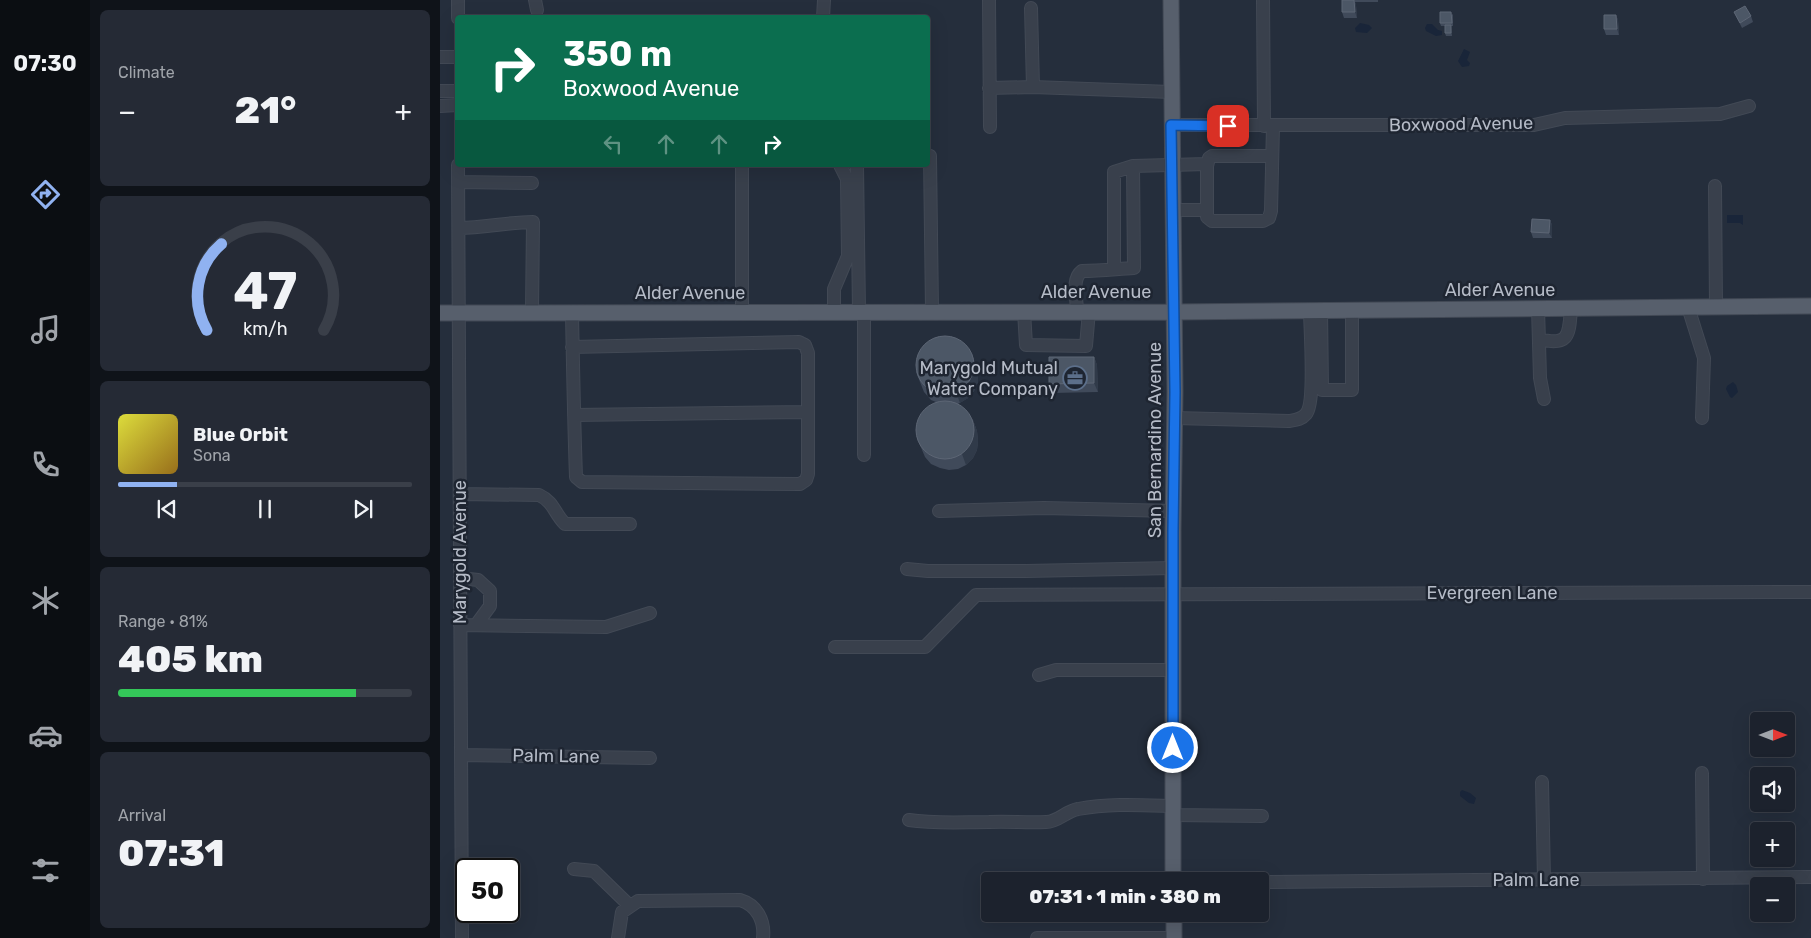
<!DOCTYPE html>
<meta charset="utf-8">
<style>
:root{--surface:#1c222d;--page:#252a35;--text:#f1f3f6;--muted:#a0a4aa;--line:#3a3f49;--accent:#90b2f1}
body{margin:0;font-family:Rubik,sans-serif;background:var(--page);color:var(--text);height:100vh;display:flex;flex-direction:column;font-size:19px;white-space:nowrap}
*{box-sizing:border-box;margin:0}
p{font-size:16px;color:var(--muted)}
.icon{flex:none;width:28px;height:28px;fill:none;stroke:currentColor;stroke-width:2;stroke-linecap:round;stroke-linejoin:round}
.map{position:relative;flex:1;overflow:hidden}
.side{display:flex;flex-direction:column;gap:10px;padding:10px;background:#0f1319;width:350px}
.side>*{flex:none}
.hud{position:absolute;left:15px;top:15px;width:475px;height:152px;border-radius:5px;box-shadow:0 5px 20px #0002,0 0 0 1px var(--line);background:#0b6e4f;color:#fff;overflow:hidden}
.needle{width:32px;rotate:90deg}
.fabs{position:absolute;left:1310px;top:712px;display:grid;gap:10px}
.fabs a{display:grid;place-items:center;width:45px;height:45px;border-radius:5px;background:var(--surface);box-shadow:0 5px 20px #0002,0 0 0 1px var(--line);font-size:25px}
.speed{position:absolute;left:15px;top:858px;display:flex;gap:10px;font-size:25px;font-weight:700;text-align:center}
.speed>*{display:grid;place-content:center;width:65px;height:65px;border-radius:50%;background:var(--surface);box-shadow:0 5px 20px #0002,0 0 0 1px var(--line);line-height:1}
.speed .limit{border:2px solid #111;border-radius:8px;background:#fff;color:#111}
.pin{position:absolute;display:grid;place-items:center;width:42px;height:42px;color:#fff;margin:-21px;border-radius:10px;box-shadow:0 2px 8px #0006}
.me{position:absolute;width:55px;margin:-28px;rotate:0deg;stroke-linejoin:round;filter:drop-shadow(0 0 4px #0008)}
.turn{display:flex;align-items:center;gap:18px;height:105px;padding:0 25px;font-size:22px}
.turn .icon{width:65px;height:65px;stroke-width:2.5}
.turn b{display:block;font-size:35px;line-height:42px}
.lanes{display:flex;align-items:center;height:48px;padding:0 25px;background:#0003;justify-content:center;gap:25px;direction:ltr}
.lanes .off{opacity:.35}
.big{font-size:38px;font-weight:800;line-height:1.1}
.side .widget{flex:1;display:flex;flex-direction:column;justify-content:center;gap:8px;min-width:0;padding:0 18px;border-radius:8px;background:var(--page)}
.side .dial{align-items:center;gap:0}
.dial svg{height:130px;overflow:visible;fill:none;stroke:var(--line);stroke-width:7;stroke-linecap:round;text-anchor:middle}
.dial text{fill:var(--text);stroke:none}
.song{display:flex;align-items:center;gap:15px}
.cover{width:60px;height:60px;border-radius:8px;background:linear-gradient(135deg,hsl(60 70% 55%),hsl(40 70% 35%))}
.played{height:5px;border-radius:2px;background:linear-gradient(90deg,var(--accent) 20%,var(--line) 20%)}
.keys{display:flex;justify-content:space-around;direction:ltr}
.heat{display:flex;justify-content:space-between;align-items:center;font-size:28px;direction:ltr}
.charge{height:8px;border-radius:4px;background:linear-gradient(90deg,#34c759 81%,var(--line) 0)}
.trip{position:absolute;left:541px;top:872px;width:288px;height:50px;border-radius:5px;background:var(--surface);box-shadow:0 5px 20px #0002,0 0 0 1px var(--line);font-weight:800;line-height:50px;text-align:center}
main{display:flex;flex:1;min-height:0}
.tab-bar{display:flex;flex-direction:column;width:90px;justify-content:space-around;align-items:center;background:#0b0e12;color:var(--muted)}
.tab-bar .icon{width:35px;height:35px}
.tab-bar .current{color:var(--accent)}
.tab-bar b{font-size:22px;color:var(--text)}
.map>svg:first-child{display:block}
.water{fill:#192539}
.lines{fill:none;stroke-linecap:round;stroke-linejoin:round}
.minor-casing{stroke:#424955;stroke-width:14}
.major-casing{stroke:#424955;stroke-width:17}
.minor{stroke:#39404c;stroke-width:12}
.major{stroke:#575f6c;stroke-width:15}
.wall{fill:#404a5a}
.shaded-wall{fill:#303a49}
.building{fill:#4c5766;stroke:#5d6675}
.route-casing{stroke:#114b97;stroke-width:12}
.route{stroke:#1a73e8;stroke-width:9}
.labels{text-anchor:middle;stroke-width:5;stroke-linejoin:round;paint-order:stroke}
.street-label{font-size:18px;fill:#b5bbc7;stroke:#1e2531}
.poi-label{font-size:18px;fill:#b5bbc7;stroke:#1e2531;text-anchor:end}
</style>
<main>
<nav class="tab-bar">
<b>07:30</b>
<svg class="icon current" aria-label="directions" viewBox="0 0 24 24"><path d="M12 3l9 9-9 9-9-9zM9 14v-3h6M13 9l2 2-2 2"/></svg>
<svg class="icon" aria-label="music" viewBox="0 0 24 24"><path d="M9 18V5l10-2v13"/><circle cx="6" cy="18" r="3"/><circle cx="16" cy="16" r="3"/></svg>
<svg class="icon" aria-label="phone" viewBox="0 0 24 24"><path d="M5 4h4l2 5-3 2q2 4 5 5l2-3 5 2v4C11 20 4 13 5 4z"/></svg>
<svg class="icon" aria-label="climate" viewBox="0 0 24 24"><path d="M12 3v18M4 7l16 10M4 17L20 7"/></svg>
<svg class="icon" aria-label="car" viewBox="0 0 24 24"><path d="M5 17H2v-5l4-1 3-4h7l3 4 3 1v5h-3M9 17h6M6 11h13"/><circle cx="7" cy="17" r="2"/><circle cx="17" cy="17" r="2"/></svg>
<svg class="icon" aria-label="filters" viewBox="0 0 24 24"><path d="M4 7h16M4 17h16"/><circle cx="9" cy="7" r="2"/><circle cx="15" cy="17" r="2"/></svg>
</nav>
<section class="side">
<div class="widget"><p>Climate</p>
<div class="heat"><a>−</a><b class="big">21°</b><a>+</a></div>
</div>
<div class="widget dial"><svg viewBox="0 0 100 80">
<path d="M14 69A42 42 0 1 1 86 69"/>
<path d="M14 69A42 42 0 0 1 23 16" stroke="#90b2f1"/>
<text x="50" y="56" font-size="32" font-weight="700">47</text>
<text x="50" y="72" font-size="11">km/h</text>
</svg></div>
<div class="widget">
<div class="song"><i class="cover"></i><div><b>Blue Orbit</b><p>Sona</p></div></div>
<div class="played"></div>
<div class="keys"><svg class="icon" aria-label="previous" viewBox="0 0 24 24"><path d="M18 5L8 12l10 7zM5 5v14"/></svg><svg class="icon" aria-label="pause" viewBox="0 0 24 24"><path d="M8 5v14M16 5v14"/></svg><svg class="icon" aria-label="next" viewBox="0 0 24 24"><path d="M6 5l10 7-10 7zM19 5v14"/></svg></div>
</div>
<div class="widget"><p>Range · 81%</p><b class="big">405 km</b><div class="charge"></div></div>
<div class="widget"><p>Arrival</p><b class="big">07:31</b></div>
</section>
<div class="map">
<svg width="1371" height="938" viewBox="0 0 1371 938">
<rect width="100%" height="100%" fill="#252e3c"/>
<path class="water" d="M920 23 929 25 932 28 927 33 916 32 915 28Z
M987 24H992L998 30 1002 31V35L996 36 986 31 985 28Z
M1024 49 1030 52 1027 60 1030 63 1029 66 1022 67 1018 61Z
M1287 215H1303V225L1300 223H1287Z
M1293 382 1296 385 1298 392 1292 398 1290 397 1286 389 1287 386Z
M1022 790 1030 793 1036 798 1034 804 1029 803 1020 796V792Z"/>
<g class="lines">
<g class="minor-casing">
<path id="minor" d="M18 0V18
M95 0 97 10
M549 0 550 127
M823 0 824 126
M591 8 593 87 731 92
M383 18 384 0
M0 57H18
M549 88 593 87
M0 91H18
M0 106 18 105
M731 125H1094L1125 118 1280 114 1309 106
M832 156H772L769 158 767 166V217L772 221H823L829 218 831 211 833 126
M488 157 490 156 492 311
M18 165 22 938
M302 165V312
M417 165 419 312
M18 182 92 183
M1275 186 1276 307
M733 210H767
M19 228C44 228 68 222 93 222L92 313
M674 269V172L693 166 767 164
M1248 307 1264 358 1262 418
M1098 308 1100 378 1104 399
M881 309 882 390H912V309
M584 311 586 345 646 346 649 311
M637 311C637 299 631 279 642 271 661 271 676 269 694 268L693 166
M394 312V289L408 256 407 179 400 165
M424 312V455
M132 313C133 368 134 422 136 477L142 482 360 484 366 480 368 474V353L365 345 359 342 132 347
M1099 339C1130 347 1129 334 1131 308
M134 415 368 412
M735 418 849 421C855 420 861 420 866 414 876 403 870 328 870 310
M20 494 99 495C114 502 114 513 125 524H190
M499 511 604 508 733 511
M467 569 488 571H586L733 568
M20 578 38 580 50 591V606L36 625
M20 625 166 627 210 613
M395 647H485L536 595 1371 592
M599 675 616 670H733
M21 755 210 758
M1262 773 1263 879
M1102 782 1104 880
M733 815 822 816
M469 820C495 824 522 822 549 822 568 821 587 823 606 822 618 822 626 811 638 809 669 803 701 805 733 806
M134 869 154 871 190 906
M820 882 1371 877
M178 938 182 912 198 901 300 900C317 905 325 921 323 938
M597 938H734"/>
</g>
<g class="major-casing">
<path id="major" d="M731 0 735 392 733 531V881
M0 313 734 312 1371 306
M734 914V938"/>
</g>
<use href="#minor" class="minor"/>
<use href="#major" class="major"/>
</g>
<path class="wall" d="M902 0H938V2H915L916 5 917 18H904L902 12Z
M1294 12 1311 16 1313 22 1302 28Z
M1013 14V26H1011L1012 36H1006L1005 33V26H1001L1000 23Z
M1176 15 1178 20 1179 35H1166L1164 29Z
M1110 220 1112 225V238H1093L1091 232Z
M654 357 657 365 658 392 612 393 609 384Z
M536 364 538 373V382L534 391 528 398 518 404 533 420 537 431 538 441 537 450 533 458 526 465 518 469 509 470 500 468 491 464 485 457 477 438 496 402 491 400 484 392 476 372Z"/>
<path class="shaded-wall" d="M914 0 916 5 917 18 915 12Z
M1176 15 1178 20 1179 35 1177 29Z
M1110 220 1112 225V238L1109 233Z
M532 353 538 373V382L534 391 528 398 520 403 516 392Z
M654 357 657 365 658 392 654 383Z
M533 420 537 431 538 441 537 450 533 458 526 465 522 454Z"/>
<path class="building" d="M902 0H914L915 12H902Z
M1305 6 1311 16 1300 23 1294 12Z
M1000 12H1011L1012 23H1000Z
M1164 15H1176L1177 29H1164Z
M1005 25H1011V33H1005Z
M1092 219 1110 220 1109 233 1091 232Z
M476 365a29 29 0 1 1 58 0a29 29 0 1 1-58 0Z
M609 357H654V383L609 384Z
M476 430a29 29 0 1 1 58 0a29 29 0 1 1-58 0Z"/>
<g class="lines">
<g class="route-casing">
<path id="route" d="M733 748V531L735 392 731 125 788 126"/>
</g>
<use href="#route" class="route"/>
</g>
<defs>
<g id="office-ring" transform="scale(1.25)"><circle r="9.5" fill="#1e2531" stroke="#5c6f8a" stroke-width="1.5"/><path d="M-6-3h4V-5.5h4V-3h4V5H-6ZM-1-4.5V-3h2v-1.5ZM-6 0V1H6V0Z" fill="#5c6f8a"/></g>
</defs>
<g fill-rule="evenodd">
<use href="#office-ring" x="635" y="378"/>
</g>
<g class="labels">
<g class="street-label">
<text transform="translate(1021 124) rotate(-1)" y="6">Boxwood Avenue</text>
<text x="1060" y="296">Alder Avenue</text>
<text x="656" y="298">Alder Avenue</text>
<text x="250" y="299">Alder Avenue</text>
<text transform="translate(715 440) rotate(-90)" y="6">San Bernardino Avenue</text>
<text transform="translate(20 552) rotate(-90)" y="6">Marygold Avenue</text>
<text x="1052" y="599">Evergreen Lane</text>
<text transform="translate(116 756) rotate(1)" y="6">Palm Lane</text>
<text x="1096" y="886">Palm Lane</text>
</g>
<g class="poi-label">
<text x="618" y="374">Marygold Mutual<tspan x="618" dy="21">Water Company</tspan></text>
</g>
</g>
</svg>
<div class="fabs">
<a><svg class="needle" viewBox="-14 -14 28 28"><path d="M0-13l5 13h-10z" fill="#e53935"/><path d="M0 13l5-13h-10z" fill="#a0a4aa"/></svg></a>
<a><svg class="icon" aria-label="sound" viewBox="0 0 24 24"><path d="M4 9h4l5-4v14l-5-4H4zM17 9q2 3 0 6"/></svg></a>
<a>+</a>
<a>−</a>
</div>
<div class="speed"><div class="limit">50</div></div>
<div class="pin" style="left:788px;top:126px;background:#d93025"><svg class="icon" aria-label="arrive" viewBox="0 0 24 24"><path d="M6 21V4h12l-3 4 3 4H6"/></svg></div>
<svg class="me" style="left:733px;top:748px" viewBox="-20 -20 40 40"><circle r="17" fill="#1a73e8" stroke="#fff" stroke-width="3"/><path d="M0-11L8 9 0 5-8 9z" fill="#fff"/></svg>
<div class="trip">07:31 · 1 min · 380 m</div>
<div class="hud">
<div class="turn"><svg class="icon" aria-label="right" viewBox="0 0 24 24"><path d="M7 20v-9h11M14 6l5 5-5 5"/></svg><div><b>350 m</b>Boxwood Avenue</div></div>
<div class="lanes"><svg class="icon off" aria-label="left" viewBox="0 0 24 24"><path d="M17 20v-9H6M10 6l-5 5 5 5"/></svg><svg class="icon off" aria-label="ahead" viewBox="0 0 24 24"><path d="M12 20V5M6 11l6-6 6 6"/></svg><svg class="icon off" aria-label="ahead" viewBox="0 0 24 24"><path d="M12 20V5M6 11l6-6 6 6"/></svg><svg class="icon" aria-label="right" viewBox="0 0 24 24"><path d="M7 20v-9h11M14 6l5 5-5 5"/></svg></div>
</div>
</div>
</main>
